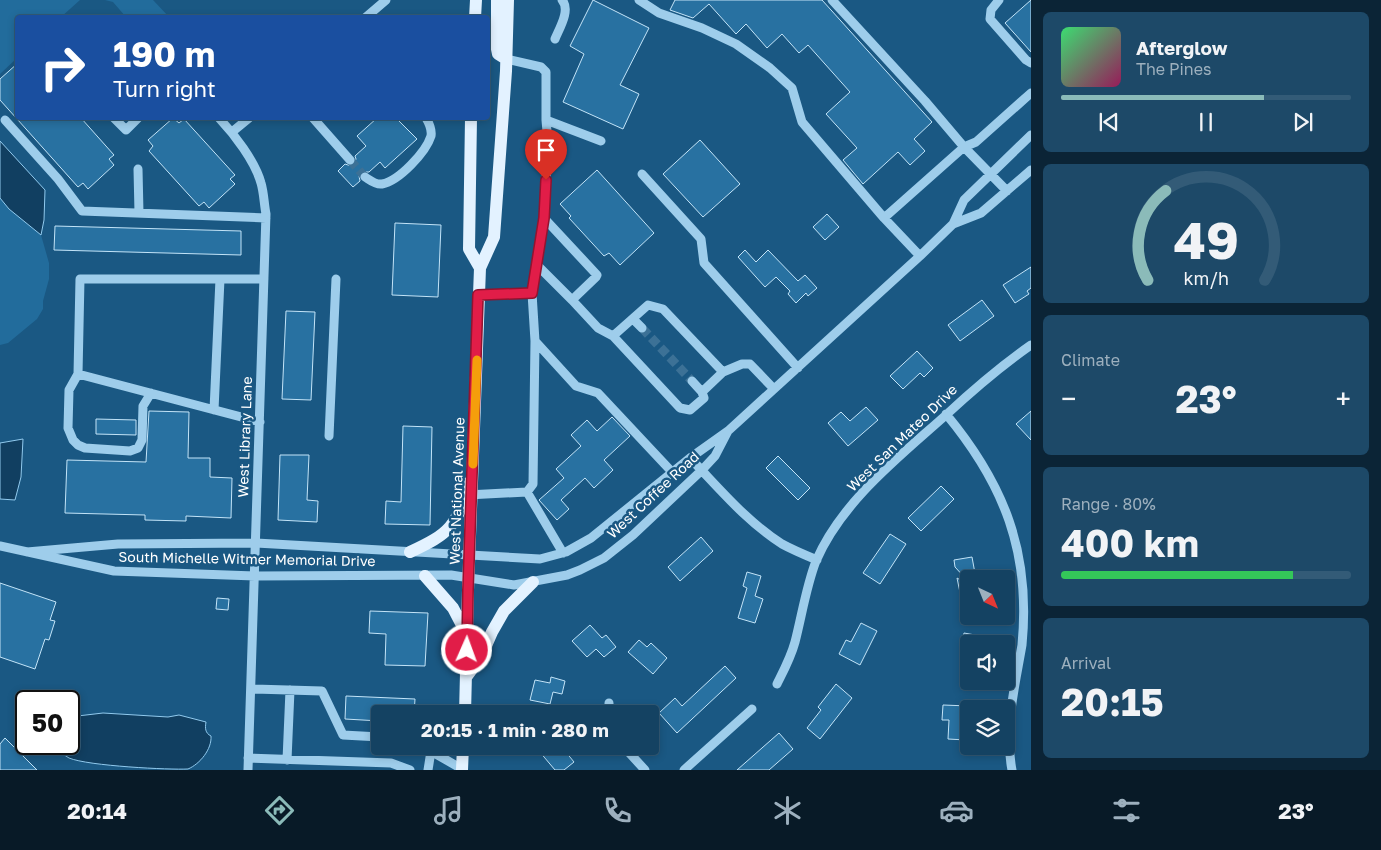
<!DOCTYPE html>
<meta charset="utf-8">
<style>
:root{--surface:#144262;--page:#1d4968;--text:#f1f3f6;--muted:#9db0be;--line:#335b77;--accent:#8bbbb9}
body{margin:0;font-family:"Golos Text",sans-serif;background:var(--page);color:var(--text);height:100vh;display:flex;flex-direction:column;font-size:19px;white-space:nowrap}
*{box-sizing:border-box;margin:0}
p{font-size:16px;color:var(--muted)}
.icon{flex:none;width:28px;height:28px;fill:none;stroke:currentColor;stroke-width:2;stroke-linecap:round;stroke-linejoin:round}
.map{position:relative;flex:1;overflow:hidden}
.sheet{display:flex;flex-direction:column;gap:12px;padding:12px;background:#0b2436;width:350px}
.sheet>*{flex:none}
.guide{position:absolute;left:15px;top:15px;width:475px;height:105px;border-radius:5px;box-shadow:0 2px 8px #0003,0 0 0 1px var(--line);background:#1a4fa0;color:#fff;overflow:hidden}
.needle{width:32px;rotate:137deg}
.buttons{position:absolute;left:960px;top:570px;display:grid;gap:10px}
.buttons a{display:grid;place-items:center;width:55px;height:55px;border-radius:5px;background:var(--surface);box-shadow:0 2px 8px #0003,0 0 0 1px var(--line);font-size:25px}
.speed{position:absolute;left:15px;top:690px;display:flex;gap:10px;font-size:25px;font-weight:700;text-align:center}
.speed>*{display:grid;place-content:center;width:65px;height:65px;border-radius:50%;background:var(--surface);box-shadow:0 2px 8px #0003,0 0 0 1px var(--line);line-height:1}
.speed .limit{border:2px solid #111;border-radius:8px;background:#fff;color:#111}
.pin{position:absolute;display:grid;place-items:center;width:42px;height:42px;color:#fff;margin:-51px -21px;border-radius:50% 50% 50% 0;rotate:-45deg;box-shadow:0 0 5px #0007}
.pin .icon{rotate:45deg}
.me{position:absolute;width:55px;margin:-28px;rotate:2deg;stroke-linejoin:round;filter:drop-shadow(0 0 4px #0008)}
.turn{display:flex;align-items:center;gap:18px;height:105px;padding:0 15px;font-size:22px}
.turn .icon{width:65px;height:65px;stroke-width:2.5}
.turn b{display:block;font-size:35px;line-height:42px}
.big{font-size:38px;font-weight:700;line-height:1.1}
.sheet .widget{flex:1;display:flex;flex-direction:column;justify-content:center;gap:8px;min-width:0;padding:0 18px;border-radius:8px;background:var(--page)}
.sheet .dial{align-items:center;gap:0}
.dial svg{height:130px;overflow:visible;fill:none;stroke:var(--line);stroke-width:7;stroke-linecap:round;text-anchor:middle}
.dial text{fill:var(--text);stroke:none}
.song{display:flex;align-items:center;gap:15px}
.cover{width:60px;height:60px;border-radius:8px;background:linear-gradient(135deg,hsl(140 70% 55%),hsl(330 70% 35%))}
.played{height:5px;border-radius:2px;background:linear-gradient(90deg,var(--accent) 70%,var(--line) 70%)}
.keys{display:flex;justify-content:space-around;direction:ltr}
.heat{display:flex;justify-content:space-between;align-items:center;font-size:28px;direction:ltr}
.charge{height:8px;border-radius:4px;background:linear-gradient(90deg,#34c759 80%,var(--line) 0)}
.trip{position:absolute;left:371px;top:705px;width:288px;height:50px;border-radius:5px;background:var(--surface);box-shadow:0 2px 8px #0003,0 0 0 1px var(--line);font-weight:700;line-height:50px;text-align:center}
.tab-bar{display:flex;height:80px;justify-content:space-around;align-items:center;background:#081a27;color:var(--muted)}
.tab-bar .icon{width:35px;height:35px}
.tab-bar .selected{color:var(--accent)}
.tab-bar b{font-size:22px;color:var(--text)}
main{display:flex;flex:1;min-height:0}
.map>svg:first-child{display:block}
.green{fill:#226c9c}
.water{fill:#113f61;stroke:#91caee}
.building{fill:#2871a1;stroke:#c3e4f8}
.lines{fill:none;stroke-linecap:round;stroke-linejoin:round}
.minor-tunnel{stroke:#3c7196;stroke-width:9;stroke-dasharray:9 4.5;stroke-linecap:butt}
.minor{stroke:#9ecdeb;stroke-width:9}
.major{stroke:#e3f2ff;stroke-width:12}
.route-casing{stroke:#92132f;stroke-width:12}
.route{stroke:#e11d48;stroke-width:9}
.slow{stroke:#f59e0b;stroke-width:9}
.labels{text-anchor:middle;stroke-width:5;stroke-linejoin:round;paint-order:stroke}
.street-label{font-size:14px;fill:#fff;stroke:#1a5883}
</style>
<main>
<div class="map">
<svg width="1031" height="770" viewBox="0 0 1031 770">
<rect width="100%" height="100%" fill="#1a5883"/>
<path class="green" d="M0 0H80L61 17 18 18 17 58 0 74Z
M105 0H153L169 17H126L113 2Z
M0 198 26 223 41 235 49 263V279L43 301V309L37 319 8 343 0 345Z"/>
<path class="water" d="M0 141 45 190 44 220 41 235 9 209 0 198Z
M23 439 21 477 15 500 0 499V443Z
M103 713 168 717 179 715 206 722C205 728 205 733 211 736 212 749 200 764 188 769 170 770 88 766 69 758 63 755 57 748 51 744H69V717Z"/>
<path class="building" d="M593 0 649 28 620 85 639 94 623 129 563 102 584 54 570 46Z
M675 0H822L932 122 914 139 925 151 910 165 898 152 863 184 843 160 857 148 826 114 850 92 808 45 799 53 782 34 767 48 746 24 736 34 709 4 693 18 670 10Z
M1031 0V52L1005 23Z
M18 63V118H81L114 155 109 159 114 165 88 189 83 183 78 187 0 100V79Z
M173 118 179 123 184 119 235 175 230 179 235 184 209 208 204 202 199 206 149 151 153 146 148 140Z
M377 118H396L417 139 385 168 380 162 369 172H362L359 176 360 181 353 187 338 171 345 164 351 166 354 164 356 159 355 156 366 146 357 136Z
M700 140 740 184 703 217 663 174Z
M597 170 654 233 620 265 609 253 604 256 569 218 571 216 560 204Z
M827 214 839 227 825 240 813 227Z
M395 223 441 225 438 297 392 295Z
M55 226 241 231V255L54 250Z
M745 250 756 262 768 250 798 281 805 275 817 288 808 296 806 293 796 303 788 294 790 291 776 277 765 287 738 257Z
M1031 267V288L1027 291 1029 294 1015 303 1003 285Z
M982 300 994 316 960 341 948 325Z
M286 311 315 312 311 400 282 399Z
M917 351 933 368 924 377 920 373 903 389 890 376Z
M866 407 878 420 848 446 828 423 841 412 850 421Z
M149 411 189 412 188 458H210V477L232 478 231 518 186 516V521L145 520V515L65 513 67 460 146 462Z
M1031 411V440L1016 424Z
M612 417 630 436 604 460 613 470 594 488 585 478 561 500 569 509 557 520 539 500 564 478 556 469 581 446 571 435 587 420 597 431Z
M96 419 136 420V435L96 434Z
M403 426 432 427 430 525 385 524 386 501 401 502Z
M280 455H309L307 500 318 501 317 522 278 520Z
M778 456 810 488 798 500 766 468Z
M941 486 954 499 921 531 908 518Z
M890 534 906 544 880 584 863 573Z
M701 537 713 551 680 581 668 567Z
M972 557 976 579H966L955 567 954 560Z
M747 572 761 576 755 596 763 599 755 623 738 618 747 588 743 586Z
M957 578 969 585V611L964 612Z
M0 583 56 602 50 620 55 621 49 640 45 639 35 669 0 657Z
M217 598 229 599 228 610 216 609Z
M370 611 428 613 425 666 385 665 386 634 369 633Z
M861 623 877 631 860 665 839 654 846 640 851 642Z
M590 625 602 638 606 635 616 647 604 657 596 649 587 657 572 641Z
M964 633 992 638V644H962Z
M639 640 647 647 651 643 667 658 653 674 628 652Z
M725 666 736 678 677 733 659 713 675 698 682 706Z
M551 677 565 681 562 694 553 692 550 704 530 700 535 680 550 683Z
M836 684 852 698 820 739 807 728 821 710 818 707Z
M346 696 415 699 414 714H380V721L345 719Z
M943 705 969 706 966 740 948 739 949 720H942Z
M779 733 793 749 769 770H737Z
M5 738 37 770H0V744Z
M544 746H561L574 762 564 770H555L539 751Z"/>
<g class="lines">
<path class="minor-tunnel" d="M350 160 365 177
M642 328 692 381"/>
<path class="minor" d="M639 0 659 13 702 28 736 44 770 68 792 88 802 122 884 218 920 256
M832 0 925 101 964 147 1007 191
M999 0 991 10 990 19 1026 60 1031 63
M365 18 386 0
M555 39C559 29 571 10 562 0
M506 59 541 67 546 72V120L548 143 544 218 532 293
M114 118 126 130 138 118
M219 118C234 134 255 161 261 183 264 193 264 204 266 214L248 770
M313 118 350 160
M5 120 58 179 82 211 266 218
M546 120 601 141
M232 132 249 118
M138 169 139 213
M642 174 701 239 704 263 798 368
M365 177C370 180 375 185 382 184 399 181 426 152 431 136 432 130 429 123 426 118
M884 218 964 147 976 142 1031 93
M953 224 981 213 1031 170
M537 265 572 300 596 277 597 275 544 218
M572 300 598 328 613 336
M633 319 642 328
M535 341 576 386 598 393 672 472
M78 374 69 390 68 428 73 440 78 445 85 448 130 451 138 448 142 440 143 406 151 393
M692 381 702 392 704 398 690 410 680 408 613 336 648 305 663 309 723 372 742 364H750L774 389
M702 392 723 372
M214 410 220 279
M946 414C1004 484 1031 552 1022 645 1015 686 1004 728 1012 770
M260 422 78 374 80 279H264
M329 436 336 279
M690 458C719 488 746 521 782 544 793 550 805 555 817 560
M527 492 563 553
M467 495 527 492 533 484 535 341 532 293 479 295
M0 546 114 571 255 576 451 575 514 585 567 575 580 570 604 558 633 535 702 470 715 456 728 431
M27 552 118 544 256 543 540 559 566 552 591 538 690 458 728 431 920 256 953 224 964 200 1031 135
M777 684C784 670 791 657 795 642 802 615 806 587 816 561 842 501 899 457 946 415 973 390 1001 366 1031 345
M251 689 322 691 343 735 380 737
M609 714V703
M422 746 462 769
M623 746 645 770
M248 758 391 763 410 770
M287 760 290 690
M428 770 431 751
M684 770 752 709"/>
<path class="major" d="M497 0V49L498 54 506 59
M475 18 476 0
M471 118 469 249 480 268
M410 552C449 534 458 526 468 483
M425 576 453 608 466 633
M467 676 481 657 492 632 504 611 533 582
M465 714 468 590 480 268 494 237 506 71 508 0
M462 770 463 746"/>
</g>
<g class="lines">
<g class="route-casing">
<path id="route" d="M467 650 468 590 478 295 532 293 544 218 546 180"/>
</g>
<use href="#route" class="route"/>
<path class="slow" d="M473 464 477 360"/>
</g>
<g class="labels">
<g class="street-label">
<text transform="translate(245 437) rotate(-88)" y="5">West Library Lane</text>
<text transform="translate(902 438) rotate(-44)" y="5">West San Mateo Drive</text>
<text transform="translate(457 491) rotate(-88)" y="5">West National Avenue</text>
<text transform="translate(653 495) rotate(-43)" y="5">West Coffee Road</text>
<text transform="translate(247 559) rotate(1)" y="5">South Michelle Witmer Memorial Drive</text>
</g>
</g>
</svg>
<div class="buttons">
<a><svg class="needle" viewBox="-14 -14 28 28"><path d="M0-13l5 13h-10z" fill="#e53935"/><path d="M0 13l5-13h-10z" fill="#9db0be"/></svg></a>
<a><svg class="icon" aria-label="sound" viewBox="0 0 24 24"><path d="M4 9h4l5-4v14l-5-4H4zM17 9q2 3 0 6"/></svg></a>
<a><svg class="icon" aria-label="layers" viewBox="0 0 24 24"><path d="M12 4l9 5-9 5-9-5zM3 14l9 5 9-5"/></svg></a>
</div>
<div class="speed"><div class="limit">50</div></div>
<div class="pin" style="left:546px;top:180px;background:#d93025"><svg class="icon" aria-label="arrive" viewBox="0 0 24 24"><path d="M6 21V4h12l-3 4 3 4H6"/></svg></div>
<svg class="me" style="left:467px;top:650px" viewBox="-20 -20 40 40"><circle r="17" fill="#e11d48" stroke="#fff" stroke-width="3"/><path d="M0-11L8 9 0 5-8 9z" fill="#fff"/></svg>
<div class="trip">20:15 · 1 min · 280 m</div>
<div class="guide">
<div class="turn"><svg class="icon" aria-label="right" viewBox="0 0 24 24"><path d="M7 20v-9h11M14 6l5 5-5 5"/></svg><div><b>190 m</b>Turn right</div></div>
</div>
</div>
<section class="sheet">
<div class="widget">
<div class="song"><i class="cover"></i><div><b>Afterglow</b><p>The Pines</p></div></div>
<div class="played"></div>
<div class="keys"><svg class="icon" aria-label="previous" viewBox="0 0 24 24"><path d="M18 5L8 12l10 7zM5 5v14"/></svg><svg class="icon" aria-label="pause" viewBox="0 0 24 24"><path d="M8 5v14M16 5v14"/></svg><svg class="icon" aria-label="next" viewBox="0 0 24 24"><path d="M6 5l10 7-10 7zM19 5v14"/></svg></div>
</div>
<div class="widget dial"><svg viewBox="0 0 100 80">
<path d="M14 69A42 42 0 1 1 86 69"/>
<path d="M14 69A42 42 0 0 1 25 14" stroke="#8bbbb9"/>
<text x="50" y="56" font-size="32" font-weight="700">49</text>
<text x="50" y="72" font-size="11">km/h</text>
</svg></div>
<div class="widget"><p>Climate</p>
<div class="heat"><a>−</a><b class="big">23°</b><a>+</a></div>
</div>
<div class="widget"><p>Range · 80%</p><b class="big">400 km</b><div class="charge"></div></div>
<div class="widget"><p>Arrival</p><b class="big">20:15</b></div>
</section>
</main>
<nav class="tab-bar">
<b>20:14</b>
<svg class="icon selected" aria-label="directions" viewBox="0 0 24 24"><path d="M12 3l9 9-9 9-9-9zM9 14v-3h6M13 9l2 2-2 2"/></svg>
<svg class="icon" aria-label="music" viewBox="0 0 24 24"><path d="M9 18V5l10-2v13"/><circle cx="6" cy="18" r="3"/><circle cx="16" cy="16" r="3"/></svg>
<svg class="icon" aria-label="phone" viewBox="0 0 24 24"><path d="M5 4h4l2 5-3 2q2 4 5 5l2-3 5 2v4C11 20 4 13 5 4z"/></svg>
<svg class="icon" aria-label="climate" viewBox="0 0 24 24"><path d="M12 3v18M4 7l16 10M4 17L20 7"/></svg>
<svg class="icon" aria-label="car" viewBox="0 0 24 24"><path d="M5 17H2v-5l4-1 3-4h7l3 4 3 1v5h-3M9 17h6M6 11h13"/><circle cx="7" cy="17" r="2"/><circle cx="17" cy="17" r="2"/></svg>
<svg class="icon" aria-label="filters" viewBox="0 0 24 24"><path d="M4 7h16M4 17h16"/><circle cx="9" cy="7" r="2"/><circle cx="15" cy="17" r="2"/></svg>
<b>23°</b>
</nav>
